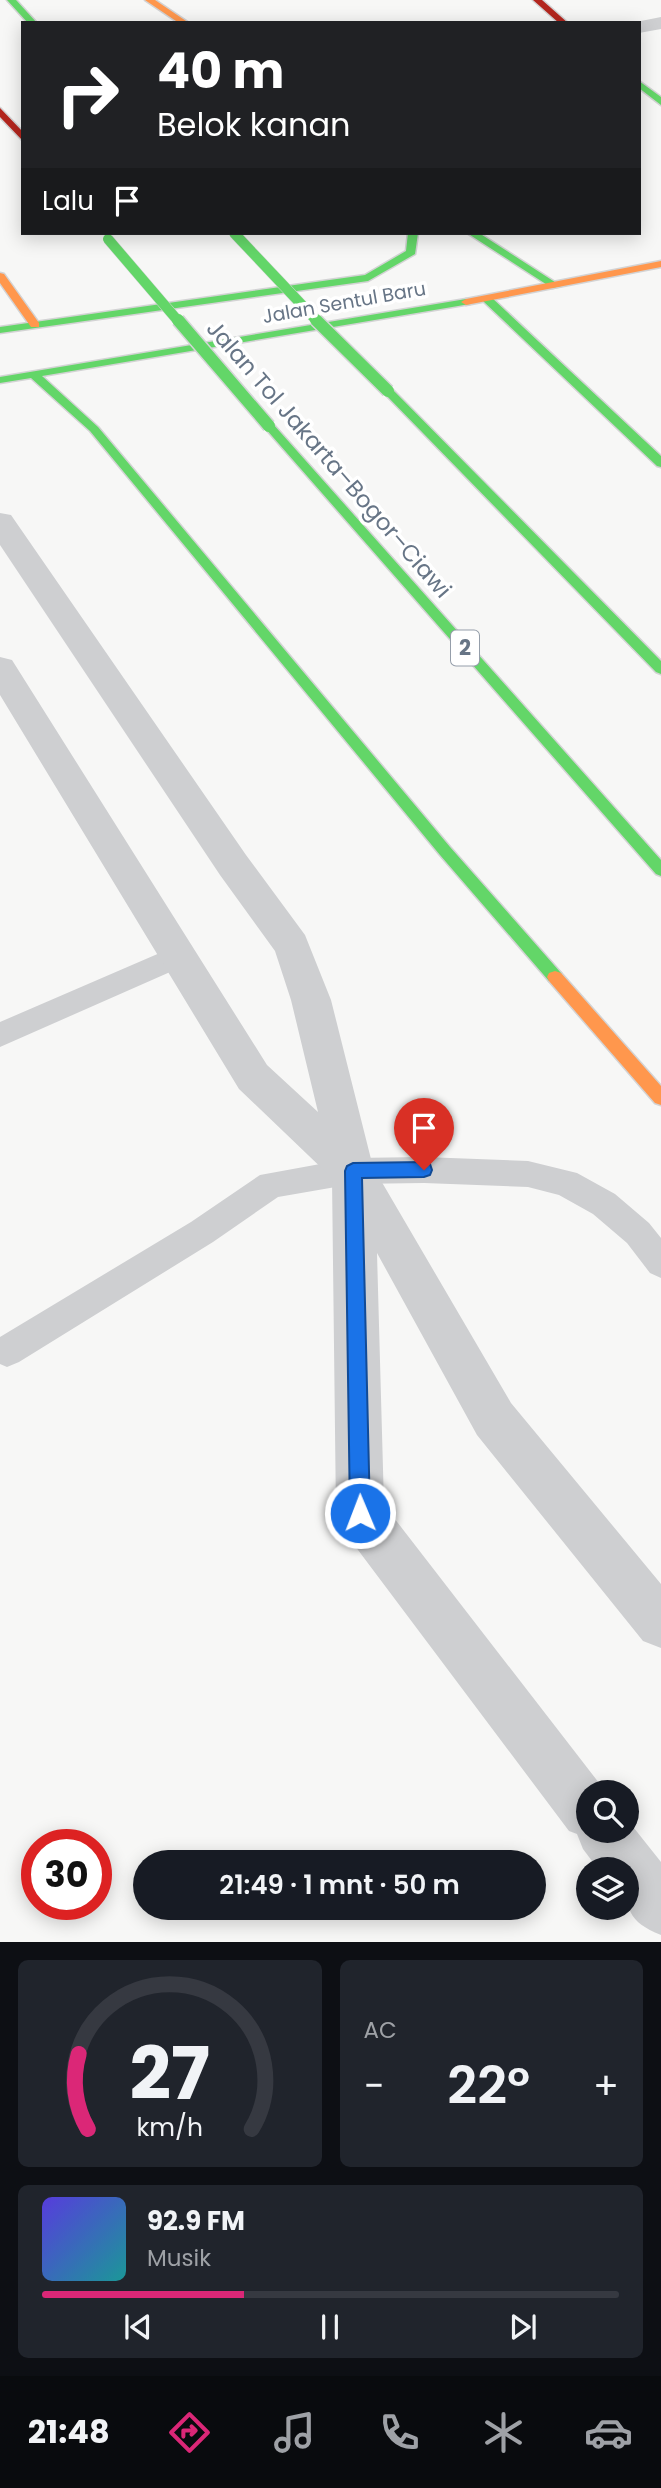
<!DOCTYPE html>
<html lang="id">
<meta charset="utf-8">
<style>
:root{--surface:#171b24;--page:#20242c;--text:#f1f3f6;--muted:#9ea1a6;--line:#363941;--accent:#db2777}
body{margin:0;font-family:Poppins,sans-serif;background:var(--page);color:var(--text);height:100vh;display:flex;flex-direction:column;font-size:26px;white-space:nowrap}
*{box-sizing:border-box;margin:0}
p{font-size:23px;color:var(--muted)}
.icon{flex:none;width:38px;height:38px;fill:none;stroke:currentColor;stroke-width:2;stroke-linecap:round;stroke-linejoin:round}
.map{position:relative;height:1942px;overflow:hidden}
.details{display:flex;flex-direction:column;gap:18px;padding:18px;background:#0d0f14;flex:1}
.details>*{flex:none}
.guide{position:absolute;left:21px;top:21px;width:620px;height:214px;border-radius:0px;box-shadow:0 4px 18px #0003;background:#202124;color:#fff;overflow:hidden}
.buttons{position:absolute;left:576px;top:1780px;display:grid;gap:14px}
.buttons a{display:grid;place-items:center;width:63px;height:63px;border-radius:50%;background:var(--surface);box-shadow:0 4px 18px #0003;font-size:35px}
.speed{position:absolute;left:21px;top:1829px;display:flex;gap:14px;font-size:35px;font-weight:700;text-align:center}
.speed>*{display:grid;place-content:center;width:91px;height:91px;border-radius:50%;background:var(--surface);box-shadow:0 4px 18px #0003;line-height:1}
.speed .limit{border:10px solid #d22;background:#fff;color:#111}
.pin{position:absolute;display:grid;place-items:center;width:60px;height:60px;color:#fff;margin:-72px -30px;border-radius:50% 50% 50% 0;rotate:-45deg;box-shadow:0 0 7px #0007}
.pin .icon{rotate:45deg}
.me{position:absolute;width:77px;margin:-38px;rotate:359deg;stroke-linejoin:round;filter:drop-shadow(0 0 5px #0008)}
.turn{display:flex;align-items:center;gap:24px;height:147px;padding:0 21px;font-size:32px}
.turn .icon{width:91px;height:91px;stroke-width:2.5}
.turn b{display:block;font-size:49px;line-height:60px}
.then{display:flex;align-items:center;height:66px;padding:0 21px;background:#0003;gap:14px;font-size:26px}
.big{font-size:52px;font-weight:600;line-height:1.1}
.details .widget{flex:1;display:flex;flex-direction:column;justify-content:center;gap:10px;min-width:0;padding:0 24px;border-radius:10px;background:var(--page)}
.details .dial{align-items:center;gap:0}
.dial svg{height:182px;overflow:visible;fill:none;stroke:var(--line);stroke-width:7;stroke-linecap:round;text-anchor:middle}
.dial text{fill:var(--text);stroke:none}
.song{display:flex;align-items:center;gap:21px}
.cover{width:84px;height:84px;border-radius:10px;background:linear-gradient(135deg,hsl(250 70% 55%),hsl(180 70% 35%))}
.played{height:7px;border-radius:4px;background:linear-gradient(90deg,var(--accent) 35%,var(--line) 35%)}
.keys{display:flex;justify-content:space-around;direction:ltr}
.heat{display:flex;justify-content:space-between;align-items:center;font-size:38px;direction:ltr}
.details .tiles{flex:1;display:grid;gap:18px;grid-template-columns:1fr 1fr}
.widget:last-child{grid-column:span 2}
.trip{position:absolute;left:133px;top:1850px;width:413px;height:70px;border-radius:35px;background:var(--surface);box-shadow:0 4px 18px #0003;font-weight:600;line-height:70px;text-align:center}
.menu{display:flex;height:112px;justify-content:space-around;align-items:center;background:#090b0e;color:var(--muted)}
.menu .icon{width:49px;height:49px}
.menu .selected{color:var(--accent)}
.menu b{font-size:32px;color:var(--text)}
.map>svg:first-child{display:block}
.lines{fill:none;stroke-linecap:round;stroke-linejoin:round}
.fast-casing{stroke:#d3d3d4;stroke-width:3}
.slow-casing{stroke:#d3d3d4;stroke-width:3}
.jam-casing{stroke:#d3d3d4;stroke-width:3}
.lane{fill:#cecfd1;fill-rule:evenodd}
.street{fill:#cecfd1;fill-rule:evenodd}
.fast{fill:#63d668;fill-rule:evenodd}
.slow{fill:#ff974d;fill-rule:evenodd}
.jam{fill:#b3261e;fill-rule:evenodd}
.fast-bridge-far1-casing{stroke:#d4d5d6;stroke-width:11;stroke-linecap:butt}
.fast-bridge-casing{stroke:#d4d5d6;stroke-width:15;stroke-linecap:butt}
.fast-bridge-far1{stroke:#63d668;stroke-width:10}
.fast-bridge{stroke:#63d668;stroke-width:12}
.route{fill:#1a73e8;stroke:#114b97;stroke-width:2}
.labels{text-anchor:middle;stroke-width:7;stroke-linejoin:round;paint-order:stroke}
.far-street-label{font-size:19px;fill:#677586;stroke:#fff}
.shield{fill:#fff;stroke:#959eaa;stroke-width:2}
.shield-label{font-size:21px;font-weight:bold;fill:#677586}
.street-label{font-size:23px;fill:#677586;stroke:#fff}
</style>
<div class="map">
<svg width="661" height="1942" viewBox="0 0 661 1942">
<rect width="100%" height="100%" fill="#f7f7f6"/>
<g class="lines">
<g class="fast-casing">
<path id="fast" d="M7 0H16L37 23H28Z
M639 81 661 97V105L639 88Z
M408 233H418L415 254 368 281 0 333V327L365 275 406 251Z
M467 233H479L561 286 552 288Z
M483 297H491L661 456V467L657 466 483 301Z
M466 299 470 300V304L42 376 98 427 450 847 561 973 563 977 561 981H549L440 855 90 431 31 378 0 383V377Z
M388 388 392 389 661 661V674L656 672 384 393V389Z
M269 423 273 424 661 860V876L656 874 265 428 263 426Z"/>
</g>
<g class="slow-casing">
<path id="slow" d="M145 0H155L189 23H179Z
M661 261V267L466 305 461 302 466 299Z
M0 273 4 274 39 323V327H31L0 283Z
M555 971 561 973 661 1086V1105L655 1103 549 981 547 977 549 973Z"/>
</g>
<g class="jam-casing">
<path id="jam" d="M533 0H542L568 23H559Z
M0 108 23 132V141L0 117Z"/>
</g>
<path class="lane" d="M176 946 186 949 190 957 186 965 0 1047V1022Z
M424 1157 528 1161 577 1173 615 1194 649 1223 661 1238V1278L650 1273 627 1243 593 1214 559 1195 528 1187 424 1183 353 1184 278 1197 213 1242 19 1362 7 1367 0 1364V1337L191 1222 260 1175 353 1158Z"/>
<path class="street" d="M661 17V29L639 33V23H631Z
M0 513 11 515 246 855 305 935 331 1000 373 1167 511 1403 661 1584V1648L643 1641 477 1435 377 1253 384 1505 606 1792H588V1830H626V1818L661 1862V1935C624 1920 626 1905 626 1869H598L583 1849 577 1834 569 1831 343 1530 336 1513 332 1178 239 1089 0 695V657L12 660 267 1065 318 1112 291 1000 275 951 220 875 0 545Z"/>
<use href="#fast" class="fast"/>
<use href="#slow" class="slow"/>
<use href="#jam" class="jam"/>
<g class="fast-bridge-far1-casing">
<path id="fast-bridge-far1" d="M234 233 318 322
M108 239 179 322"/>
</g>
<g class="fast-bridge-casing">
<path id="fast-bridge" d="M178 320 269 426
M316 320 388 391"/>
</g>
<use href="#fast-bridge-far1" class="fast-bridge-far1"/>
<use href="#fast-bridge" class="fast-bridge"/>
</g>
<path class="route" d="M424 1162 430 1164 432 1170 430 1175 424 1177 362 1178 370 1513 367 1520 360 1523 353 1520 350 1513 345 1171 347 1166 353 1163Z"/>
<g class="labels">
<g class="far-street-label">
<text transform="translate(344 302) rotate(-10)" y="7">Jalan Sentul Baru</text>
</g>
<rect class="shield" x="451" y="630.5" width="28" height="35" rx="5"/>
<g class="shield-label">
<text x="465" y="655">2</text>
</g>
<g class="street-label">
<text transform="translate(329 459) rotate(49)" y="8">Jalan Tol Jakarta–Bogor–Ciawi</text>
</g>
</g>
</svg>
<div class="buttons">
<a><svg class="icon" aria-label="search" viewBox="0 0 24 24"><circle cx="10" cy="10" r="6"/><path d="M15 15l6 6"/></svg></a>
<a><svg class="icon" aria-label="layers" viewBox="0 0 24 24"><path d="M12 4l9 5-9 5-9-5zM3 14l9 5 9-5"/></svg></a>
</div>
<div class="speed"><div class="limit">30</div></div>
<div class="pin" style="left:424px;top:1170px;background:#d93025"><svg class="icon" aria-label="arrive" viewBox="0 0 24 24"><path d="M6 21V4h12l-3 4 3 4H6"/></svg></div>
<svg class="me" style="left:360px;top:1513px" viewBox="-20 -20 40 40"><circle r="17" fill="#1a73e8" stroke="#fff" stroke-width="3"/><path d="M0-11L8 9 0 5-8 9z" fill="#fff"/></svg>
<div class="trip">21:49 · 1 mnt · 50 m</div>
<div class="guide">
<div class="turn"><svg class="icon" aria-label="right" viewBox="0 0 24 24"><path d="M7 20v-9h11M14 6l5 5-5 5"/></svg><div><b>40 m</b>Belok kanan</div></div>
<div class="then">Lalu<svg class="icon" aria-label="arrive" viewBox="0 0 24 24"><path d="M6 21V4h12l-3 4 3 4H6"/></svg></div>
</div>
</div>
<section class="details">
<div class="tiles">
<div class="widget dial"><svg viewBox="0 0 100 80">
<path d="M14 69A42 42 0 1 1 86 69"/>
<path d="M14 69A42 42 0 0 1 10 36" stroke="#db2777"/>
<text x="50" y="56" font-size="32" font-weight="700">27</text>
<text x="50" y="72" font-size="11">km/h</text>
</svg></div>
<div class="widget"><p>AC</p>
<div class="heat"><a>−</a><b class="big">22°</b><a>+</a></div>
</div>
<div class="widget">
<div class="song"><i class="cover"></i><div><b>92.9 FM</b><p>Musik</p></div></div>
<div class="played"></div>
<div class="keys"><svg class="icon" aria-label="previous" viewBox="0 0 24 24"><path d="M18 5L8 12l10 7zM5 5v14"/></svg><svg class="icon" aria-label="pause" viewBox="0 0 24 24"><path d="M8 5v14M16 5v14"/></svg><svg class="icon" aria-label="next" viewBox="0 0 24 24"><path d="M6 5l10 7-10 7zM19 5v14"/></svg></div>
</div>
</div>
</section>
<nav class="menu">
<b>21:48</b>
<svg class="icon selected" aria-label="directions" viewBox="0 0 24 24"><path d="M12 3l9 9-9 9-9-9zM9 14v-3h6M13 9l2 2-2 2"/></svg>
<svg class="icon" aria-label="music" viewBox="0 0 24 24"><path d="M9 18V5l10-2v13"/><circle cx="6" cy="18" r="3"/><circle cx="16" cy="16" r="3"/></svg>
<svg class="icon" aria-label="phone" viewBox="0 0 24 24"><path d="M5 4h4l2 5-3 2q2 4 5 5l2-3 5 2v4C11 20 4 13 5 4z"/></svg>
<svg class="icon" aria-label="climate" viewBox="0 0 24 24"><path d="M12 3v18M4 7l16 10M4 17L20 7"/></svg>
<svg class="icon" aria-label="car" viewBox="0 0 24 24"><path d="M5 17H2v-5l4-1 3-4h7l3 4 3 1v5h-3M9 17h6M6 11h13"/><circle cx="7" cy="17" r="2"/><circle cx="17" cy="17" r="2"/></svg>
</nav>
